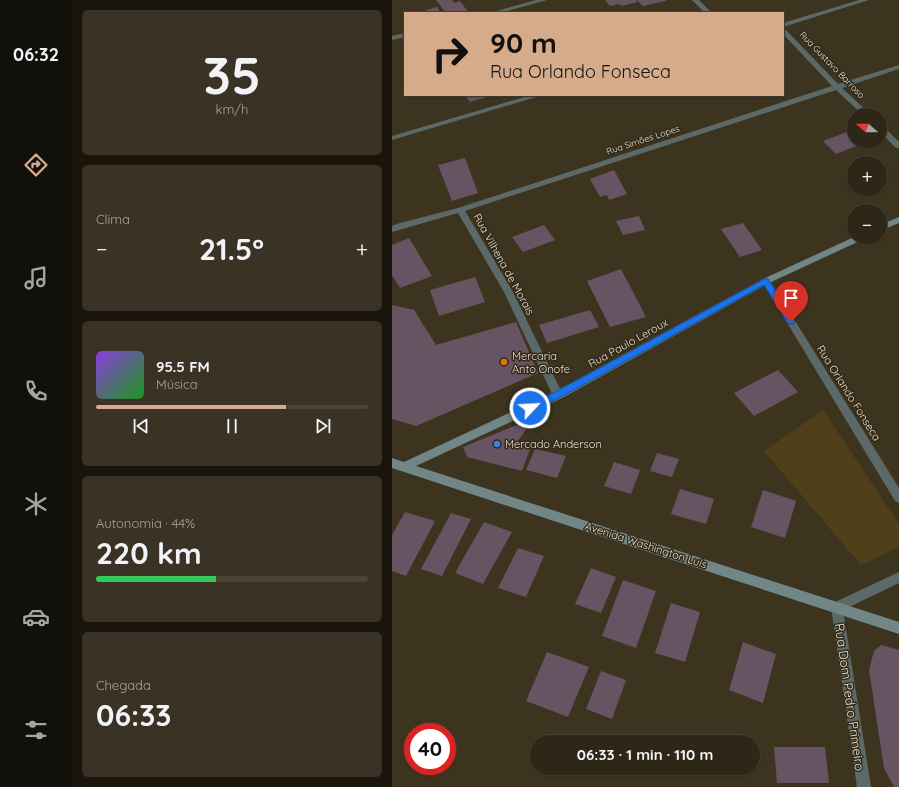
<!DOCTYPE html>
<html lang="pt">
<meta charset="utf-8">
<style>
:root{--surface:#2e2718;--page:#3a3325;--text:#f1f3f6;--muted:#a7a5a2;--line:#494437;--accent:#d6ab8b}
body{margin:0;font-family:Quicksand,sans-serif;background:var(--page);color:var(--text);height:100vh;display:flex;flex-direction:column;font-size:15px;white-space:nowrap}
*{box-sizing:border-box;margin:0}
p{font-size:13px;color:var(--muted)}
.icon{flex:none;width:22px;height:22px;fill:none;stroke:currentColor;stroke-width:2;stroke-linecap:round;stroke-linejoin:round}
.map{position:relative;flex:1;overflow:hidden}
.drawer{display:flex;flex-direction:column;gap:10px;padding:10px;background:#19150d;width:320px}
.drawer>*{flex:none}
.guide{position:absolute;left:12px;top:12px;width:380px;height:84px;border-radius:0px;box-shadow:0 1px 3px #0004,0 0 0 1px var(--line);background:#d6ab8b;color:#111;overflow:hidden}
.needle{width:26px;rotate:290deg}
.controls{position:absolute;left:455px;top:108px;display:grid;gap:8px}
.controls a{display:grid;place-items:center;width:40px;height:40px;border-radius:50%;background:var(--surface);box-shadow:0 1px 3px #0004,0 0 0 1px var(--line);font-size:20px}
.speed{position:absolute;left:12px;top:723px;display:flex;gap:8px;font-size:20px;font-weight:700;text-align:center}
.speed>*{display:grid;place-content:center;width:52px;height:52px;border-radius:50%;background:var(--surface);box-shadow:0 1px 3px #0004,0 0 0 1px var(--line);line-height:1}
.speed .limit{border:6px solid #d22;background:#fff;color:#111}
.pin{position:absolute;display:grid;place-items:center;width:34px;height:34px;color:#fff;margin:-41px -17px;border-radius:50% 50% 50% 0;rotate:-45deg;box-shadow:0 0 4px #0007}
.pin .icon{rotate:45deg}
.me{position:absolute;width:44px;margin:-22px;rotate:65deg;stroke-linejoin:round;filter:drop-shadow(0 0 3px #0008)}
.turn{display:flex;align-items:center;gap:14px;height:84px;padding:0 20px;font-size:18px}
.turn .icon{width:52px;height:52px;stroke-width:2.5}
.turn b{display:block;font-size:28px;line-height:34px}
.big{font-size:30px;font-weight:700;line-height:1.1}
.drawer .widget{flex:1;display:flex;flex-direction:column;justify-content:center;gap:6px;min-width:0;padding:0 14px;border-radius:6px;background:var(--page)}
.drawer .dial{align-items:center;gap:0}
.dial b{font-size:52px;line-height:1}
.song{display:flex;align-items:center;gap:12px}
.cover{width:48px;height:48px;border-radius:6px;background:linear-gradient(135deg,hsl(270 70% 55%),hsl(120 70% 35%))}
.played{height:4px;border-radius:2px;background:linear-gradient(90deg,var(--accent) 70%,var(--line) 70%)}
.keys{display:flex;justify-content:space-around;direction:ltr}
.heat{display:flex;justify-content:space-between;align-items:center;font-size:22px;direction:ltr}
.charge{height:6px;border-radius:3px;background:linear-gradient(90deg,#34c759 44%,var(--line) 0)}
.trip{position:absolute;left:138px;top:735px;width:230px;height:40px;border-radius:20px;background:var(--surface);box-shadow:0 1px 3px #0004,0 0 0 1px var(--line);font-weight:700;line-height:40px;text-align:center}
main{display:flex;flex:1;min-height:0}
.tabs{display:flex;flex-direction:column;width:72px;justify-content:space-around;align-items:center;background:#12100a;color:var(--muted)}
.tabs .icon{width:28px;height:28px}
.tabs .current{color:var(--accent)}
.tabs b{font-size:18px;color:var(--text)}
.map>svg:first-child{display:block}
.green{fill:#4f4019}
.building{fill:#675362}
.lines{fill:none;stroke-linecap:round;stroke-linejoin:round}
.street{fill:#5c6969;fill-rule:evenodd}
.secondary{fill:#718686;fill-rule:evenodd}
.route{fill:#1a73e8;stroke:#114b97}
.food-dot{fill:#e8710a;stroke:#322a16;stroke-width:1.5}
.shop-dot{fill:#3f7fe0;stroke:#322a16;stroke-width:1.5}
.labels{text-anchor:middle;stroke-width:3;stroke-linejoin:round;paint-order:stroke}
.far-street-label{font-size:9px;fill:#e5e0d4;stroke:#322a16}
.street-label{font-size:11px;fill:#e5e0d4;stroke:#322a16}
.poi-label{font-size:11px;fill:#e5e0d4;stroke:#322a16;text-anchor:start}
.near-street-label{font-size:13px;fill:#e5e0d4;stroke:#322a16}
</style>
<main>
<nav class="tabs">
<b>06:32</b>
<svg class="icon current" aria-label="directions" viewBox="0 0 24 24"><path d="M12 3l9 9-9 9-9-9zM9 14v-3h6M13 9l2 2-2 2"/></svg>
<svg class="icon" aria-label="music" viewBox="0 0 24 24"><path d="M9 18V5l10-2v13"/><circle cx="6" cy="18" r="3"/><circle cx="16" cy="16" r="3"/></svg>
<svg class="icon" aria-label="phone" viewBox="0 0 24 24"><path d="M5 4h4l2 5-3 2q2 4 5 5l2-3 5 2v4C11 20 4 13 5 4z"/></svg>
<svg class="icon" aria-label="climate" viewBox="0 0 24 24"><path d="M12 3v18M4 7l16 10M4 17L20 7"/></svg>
<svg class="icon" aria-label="car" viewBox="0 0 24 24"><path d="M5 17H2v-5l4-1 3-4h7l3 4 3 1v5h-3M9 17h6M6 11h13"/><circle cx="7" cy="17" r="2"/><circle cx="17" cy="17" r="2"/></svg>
<svg class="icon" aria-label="filters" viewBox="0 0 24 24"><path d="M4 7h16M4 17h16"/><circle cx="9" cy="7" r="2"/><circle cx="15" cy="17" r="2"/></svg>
</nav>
<section class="drawer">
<div class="widget dial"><b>35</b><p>km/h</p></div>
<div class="widget"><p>Clima</p>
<div class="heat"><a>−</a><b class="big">21.5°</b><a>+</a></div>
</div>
<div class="widget">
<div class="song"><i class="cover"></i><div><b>95.5 FM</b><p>Música</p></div></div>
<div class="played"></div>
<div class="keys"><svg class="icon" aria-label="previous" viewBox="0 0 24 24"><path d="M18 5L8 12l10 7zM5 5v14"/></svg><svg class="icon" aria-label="pause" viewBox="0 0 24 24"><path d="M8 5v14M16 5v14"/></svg><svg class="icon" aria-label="next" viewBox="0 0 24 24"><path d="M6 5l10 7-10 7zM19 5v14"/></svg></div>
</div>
<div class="widget"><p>Autonomia · 44%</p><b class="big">220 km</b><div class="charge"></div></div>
<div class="widget"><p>Chegada</p><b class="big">06:33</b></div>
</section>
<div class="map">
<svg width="507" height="787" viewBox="0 0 507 787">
<rect width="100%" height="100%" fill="#3d3420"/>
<path class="green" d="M431 410 507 524V547L469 565 372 451Z"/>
<path class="building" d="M44 0H60L62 3 68 1 77 13H54Z
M213 0H244L246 2 230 6 226 4 218 6Z
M245 0H274V1L251 6Z
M45 7 49 13H37L34 10Z
M73 95H101L78 102Z
M460 130 462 132V141L474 142 444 154 431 141Z
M73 158 86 193 60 201 46 165Z
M222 170 235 194 217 200 215 195 208 197 198 179Z
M247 216 253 230 231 235 224 221Z
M351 223 370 250 348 257 329 229Z
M152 225 163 240 131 252 120 237Z
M17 238 40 276 8 288 0 275V245Z
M229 269 254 317 218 327 195 281Z
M83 277 93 302 47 316 38 290Z
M0 305 22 310 44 345 124 322 146 373 24 426 0 419Z
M198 310 207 327 155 343 147 325Z
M386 370 406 392 362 416 342 393Z
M142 418 126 441 138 449 130 471 75 457 71 447Z
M143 449 174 456 165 478 134 470Z
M265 453 287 459 280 477 258 471Z
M222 462 248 470 239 494 212 486Z
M288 489 322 499 314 524 279 514Z
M371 490 404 501 393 538 359 527Z
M13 512 43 521 14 576 0 571V535Z
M59 513 79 519 50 576 29 569Z
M92 522 120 532 91 584 63 573Z
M126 548 152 556 134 597 106 588Z
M199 568 224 577 209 613 183 604Z
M231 580 264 591 244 648 210 636Z
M279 603 308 612 293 662 263 653Z
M351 642 384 654 371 703 337 690Z
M489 645 507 650V787H502L492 768 477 670 482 651Z
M155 652 197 667 176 717 134 701Z
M209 671 234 680 220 719 194 709Z
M382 747H433L437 783H385Z"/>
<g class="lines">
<path class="street" d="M144 0H155L108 13H97Z
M300 0H307L320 13H313Z
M467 0H477L391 27V23Z
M391 28 393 29 446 84 507 65V69L450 88 479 115H471L444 90 73 211 121 292 171 395 170 398H162L112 292 66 213 0 232V226L8 223 66 208 440 86 391 34Z
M13 33V37L0 40V36Z
M139 95H151L0 140V136Z
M488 126H491L507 142V148H504L488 132Z
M374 278 377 279 507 488V503L503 501 371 283 370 281Z
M507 572V583L451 610 479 787H465L439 607 441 603Z"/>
<path class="secondary" d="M507 217V223L488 231V225Z
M462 237H473L472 239 377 283 170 398 24 466 507 622V634L0 468V458L12 462 162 392 371 279Z"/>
</g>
<path class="route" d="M374 278 376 279 402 319 403 322 402 324H396L372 285 169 397 141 411H135L133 408 135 405 163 392Z"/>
<circle class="food-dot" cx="112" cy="362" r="4"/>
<circle class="shop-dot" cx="105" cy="444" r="4"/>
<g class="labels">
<g class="far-street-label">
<text transform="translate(440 65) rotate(46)" y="3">Rua Gustavo Barroso</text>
<text transform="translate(251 140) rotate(-18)" y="3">Rua Simões Lopes</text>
</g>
<g class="street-label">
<text transform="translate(112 264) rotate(61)" y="4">Rua Vilhena de Morais</text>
<text transform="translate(236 343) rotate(-29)" y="4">Rua Paulo Leroux</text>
<text transform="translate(457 393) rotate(58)" y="4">Rua Orlando Fonseca</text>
<text transform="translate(254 545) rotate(18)" y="4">Avenida Washington Luís</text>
</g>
<g class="poi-label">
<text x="120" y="360">Mercaria<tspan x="120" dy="13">Anto Onofe</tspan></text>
<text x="113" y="448">Mercado Anderson</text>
</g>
<g class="near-street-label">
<text transform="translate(458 697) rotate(82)" y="5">Rua Dom Pedro Primeiro</text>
</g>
</g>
</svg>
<div class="controls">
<a><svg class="needle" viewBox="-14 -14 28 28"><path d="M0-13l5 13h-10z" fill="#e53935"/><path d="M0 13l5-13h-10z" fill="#a7a5a2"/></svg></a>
<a>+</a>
<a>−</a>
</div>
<div class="speed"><div class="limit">40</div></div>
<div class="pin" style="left:399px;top:322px;background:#d93025"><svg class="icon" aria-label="arrive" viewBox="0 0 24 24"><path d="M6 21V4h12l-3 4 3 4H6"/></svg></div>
<svg class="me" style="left:138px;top:408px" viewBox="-20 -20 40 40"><circle r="17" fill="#1a73e8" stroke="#fff" stroke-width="3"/><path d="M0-11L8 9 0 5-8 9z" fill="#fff"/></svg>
<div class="trip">06:33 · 1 min · 110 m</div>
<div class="guide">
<div class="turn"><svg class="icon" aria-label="right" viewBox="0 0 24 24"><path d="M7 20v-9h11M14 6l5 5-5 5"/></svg><div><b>90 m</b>Rua Orlando Fonseca</div></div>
</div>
</div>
</main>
